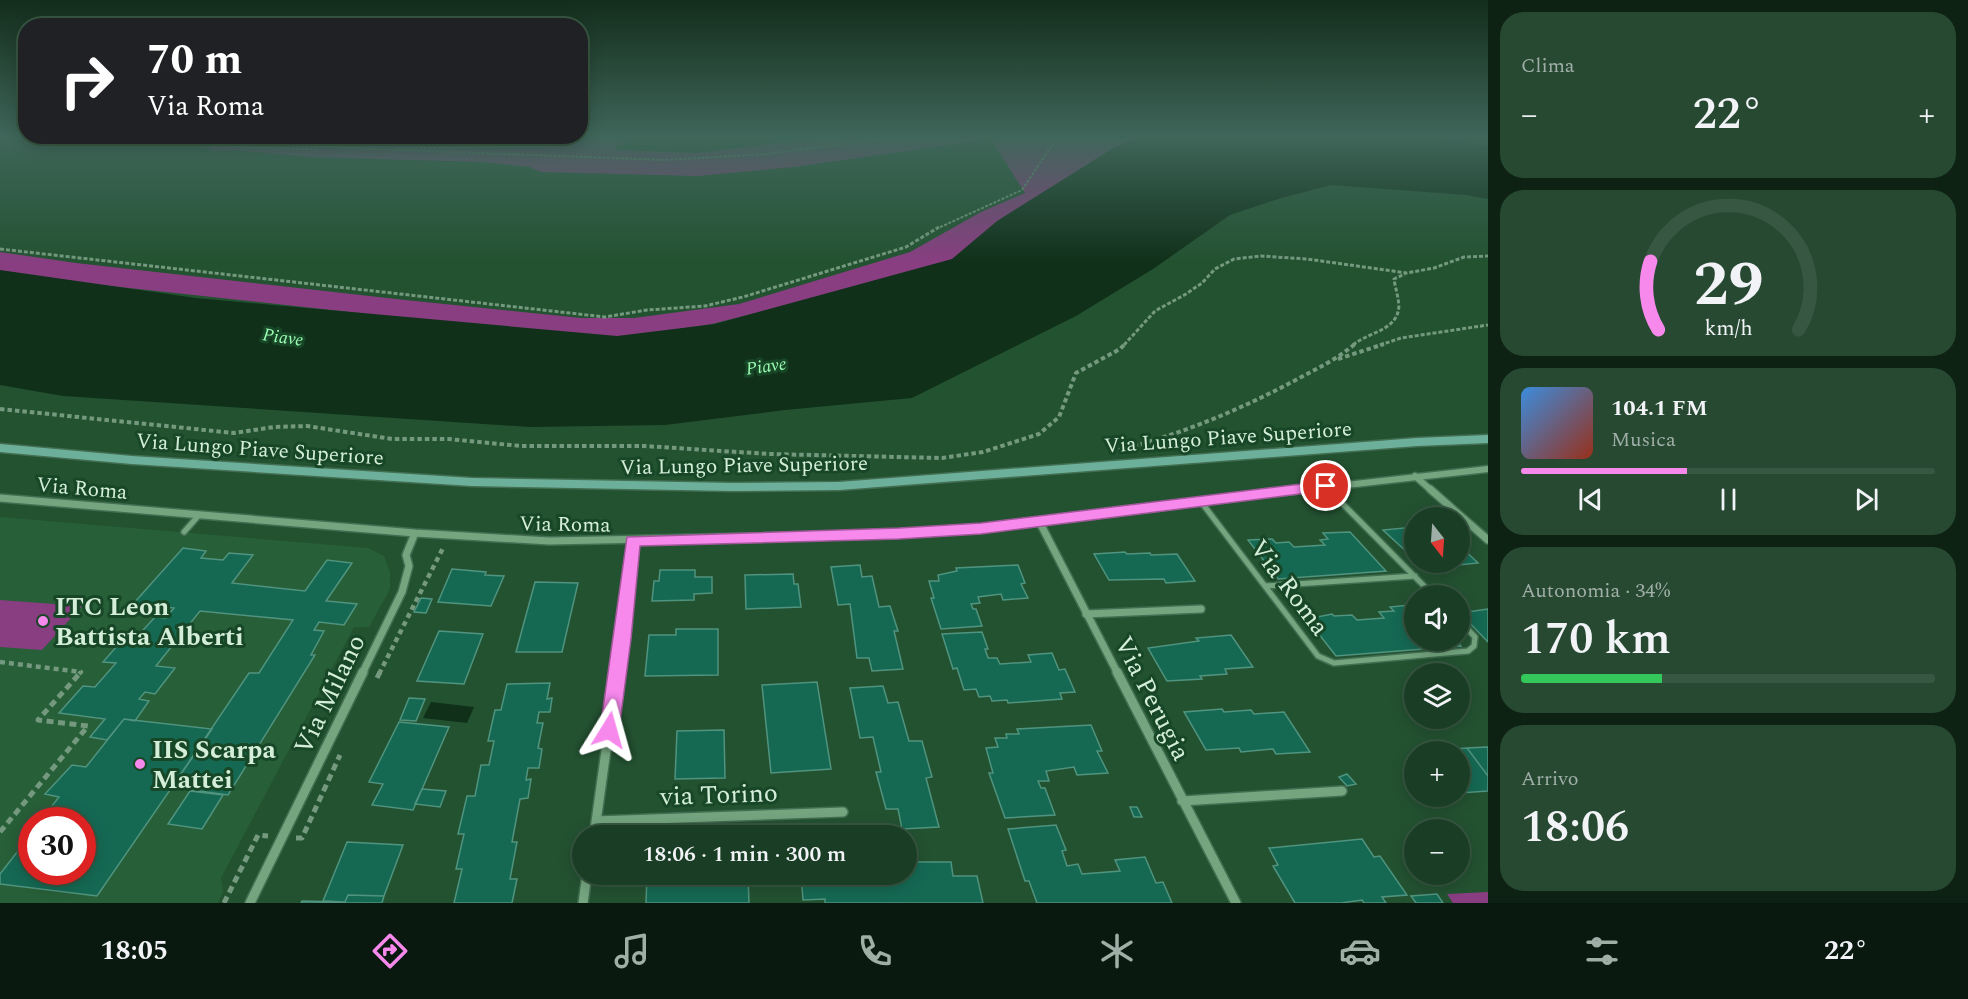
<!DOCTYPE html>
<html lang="it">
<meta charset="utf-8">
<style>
:root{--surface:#1a3e25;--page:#274932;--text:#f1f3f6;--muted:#9faea7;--line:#385742;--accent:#f788ec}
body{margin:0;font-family:Spectral,serif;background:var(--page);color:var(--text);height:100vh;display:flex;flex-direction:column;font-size:22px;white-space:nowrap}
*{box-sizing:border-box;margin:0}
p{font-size:20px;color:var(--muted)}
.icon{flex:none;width:33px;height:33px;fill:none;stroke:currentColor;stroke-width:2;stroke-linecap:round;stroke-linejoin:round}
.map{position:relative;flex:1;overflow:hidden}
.panel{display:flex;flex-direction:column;gap:12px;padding:12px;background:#0e2214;width:480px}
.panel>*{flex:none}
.top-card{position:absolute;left:18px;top:18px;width:570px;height:126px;border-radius:24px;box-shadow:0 3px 15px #0003,0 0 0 2px var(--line);background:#202124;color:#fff;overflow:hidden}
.needle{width:39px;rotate:163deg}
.fabs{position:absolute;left:1404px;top:507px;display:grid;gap:12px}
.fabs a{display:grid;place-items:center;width:66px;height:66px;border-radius:50%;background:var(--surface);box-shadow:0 3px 15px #0003,0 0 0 2px var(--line);font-size:30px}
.speed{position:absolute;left:18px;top:807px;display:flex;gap:12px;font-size:30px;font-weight:700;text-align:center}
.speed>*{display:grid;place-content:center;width:78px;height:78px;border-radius:50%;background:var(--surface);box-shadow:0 3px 15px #0003,0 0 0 2px var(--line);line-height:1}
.speed .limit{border:9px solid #d22;background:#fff;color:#111}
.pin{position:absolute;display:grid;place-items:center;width:51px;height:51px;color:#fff;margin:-26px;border:3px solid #fff;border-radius:50%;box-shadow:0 2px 6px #0007}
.me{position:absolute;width:66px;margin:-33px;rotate:8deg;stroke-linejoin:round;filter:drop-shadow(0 0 4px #0008)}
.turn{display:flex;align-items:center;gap:21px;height:126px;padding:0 30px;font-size:27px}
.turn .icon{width:78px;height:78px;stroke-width:2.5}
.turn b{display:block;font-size:42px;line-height:51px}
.big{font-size:45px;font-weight:600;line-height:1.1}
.panel .widget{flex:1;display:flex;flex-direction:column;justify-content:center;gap:9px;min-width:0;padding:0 21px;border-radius:24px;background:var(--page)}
.panel .dial{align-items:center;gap:0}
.dial svg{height:156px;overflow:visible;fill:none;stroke:var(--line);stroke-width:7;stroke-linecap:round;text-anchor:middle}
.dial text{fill:var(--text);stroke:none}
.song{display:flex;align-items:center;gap:18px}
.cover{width:72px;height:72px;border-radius:9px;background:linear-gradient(135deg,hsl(210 70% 55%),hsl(10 70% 35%))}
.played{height:6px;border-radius:3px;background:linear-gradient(90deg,var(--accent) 40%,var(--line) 40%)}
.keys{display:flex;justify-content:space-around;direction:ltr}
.heat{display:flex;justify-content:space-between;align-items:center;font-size:33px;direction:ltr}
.charge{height:9px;border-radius:4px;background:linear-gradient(90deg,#34c759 34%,var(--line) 0)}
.trip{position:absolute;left:572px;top:825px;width:345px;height:60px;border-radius:30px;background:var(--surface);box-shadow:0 3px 15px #0003,0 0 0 2px var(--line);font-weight:600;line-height:60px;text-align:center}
.tab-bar{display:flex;height:96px;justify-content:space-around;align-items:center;background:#0a190f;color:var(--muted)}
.tab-bar .icon{width:42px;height:42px}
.tab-bar .current{color:var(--accent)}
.tab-bar b{font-size:27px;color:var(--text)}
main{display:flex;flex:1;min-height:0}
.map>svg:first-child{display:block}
.built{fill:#275f38;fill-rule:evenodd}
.green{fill:#883e81}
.water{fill:#103019}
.building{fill:#156953;stroke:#50937e;stroke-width:1.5}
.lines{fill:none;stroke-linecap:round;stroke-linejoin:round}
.lane-far1-casing{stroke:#426e51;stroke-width:8}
.lane-casing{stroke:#426e51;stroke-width:8}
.street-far2-casing{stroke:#426e51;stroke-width:9}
.street-far1-casing{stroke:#426e51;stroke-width:10}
.street-casing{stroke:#426e51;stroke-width:12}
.secondary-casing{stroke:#426e51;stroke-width:3}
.path-far4{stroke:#74997e;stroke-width:2;stroke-dasharray:3 1.5;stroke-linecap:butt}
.path-far3{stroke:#74997e;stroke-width:3;stroke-dasharray:4 2;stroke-linecap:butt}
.path-far2{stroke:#74997e;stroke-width:4;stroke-dasharray:4.5 3;stroke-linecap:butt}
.path-far1{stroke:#74997e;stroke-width:4.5;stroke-dasharray:5 4;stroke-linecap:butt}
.path{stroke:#74997e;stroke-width:5;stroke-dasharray:7 4.5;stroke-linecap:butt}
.lane-far1{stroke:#74a57f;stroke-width:4.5}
.lane{stroke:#74a57f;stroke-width:5}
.street-far2{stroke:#74a57f;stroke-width:6}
.street-far1{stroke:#74a57f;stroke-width:7}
.street{stroke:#74a57f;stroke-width:9}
.secondary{fill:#6cb09b;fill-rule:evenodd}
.route{fill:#f788ec;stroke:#a15899;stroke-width:1.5}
.poi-dot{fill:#f788ec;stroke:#174726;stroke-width:2}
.labels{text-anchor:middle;stroke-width:6;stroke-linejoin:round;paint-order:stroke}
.far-water-label{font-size:18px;font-style:italic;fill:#9afcb3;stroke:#174726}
.street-label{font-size:21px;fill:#d4eed9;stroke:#174726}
.near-street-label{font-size:26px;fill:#d4eed9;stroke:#174726}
.near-poi-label{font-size:26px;font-weight:bold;fill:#d4eed9;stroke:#174726;text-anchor:start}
</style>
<main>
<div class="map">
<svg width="1488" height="903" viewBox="0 0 1488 903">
<rect width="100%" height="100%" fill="#235231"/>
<path class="built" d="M0 517 368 548 384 556 390 572V589L369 627H354L221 878 223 892 218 903H0ZM32 820H82V872H32Z"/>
<path class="green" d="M581 135H599L626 140 614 148 617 150 698 153 844 135H1168L991 253 712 324 607 340 0 274V252L76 263 396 299 581 318H634L739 304 910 252 981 212 1025 193 991 139 794 167 698 176 541 172 530 167 483 162 308 157 235 150 214 151 180 137 262 136 347 142 366 136 449 138Z
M0 600 82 606 42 650 0 647Z
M1488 892V903H1453L1447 894Z"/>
<path class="water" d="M1147 135H1424L1488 146V199L1466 195 1331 185 1278 199 1230 215 1153 269 1076 316 912 398 785 410 665 425 530 427 63 396 0 385V270L196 298 617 336 715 324 952 259 997 221 1115 147Z
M431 702 474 707 467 723 423 718Z"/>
<path class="building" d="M512 136H556L552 141 507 140Z
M1414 527V554H1409L1383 530Z
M1350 532 1386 571 1278 579 1248 540 1272 539 1276 543 1289 542 1294 547 1325 545 1320 540 1328 539 1323 533Z
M1460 546 1478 563 1439 567 1435 562H1460Z
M183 548 206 551 201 558 223 560 229 553 253 555 232 583 305 591 327 560 352 563 326 601 357 604 344 625 319 622 314 630 324 631 311 655H315L228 795 172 787 249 673H259L293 620 200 611 156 666 175 668 155 694 145 692 139 699 149 701 135 721 124 719 107 740 90 737 105 719 59 713 83 686 95 687 116 663 103 662 124 638 135 639 155 617 166 618 174 608 134 603Z
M1125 552 1127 554 1150 553 1151 555 1177 554 1195 581 1166 583 1164 579 1109 580 1094 554Z
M860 565 862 577 872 576 879 607 890 606 898 631H894L903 669 872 671 869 658H857L850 604 838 605 831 567Z
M1018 565 1025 583 1021 584 1028 598 1003 600 1001 594 978 597 980 603 971 604 973 609H976L982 626 941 629 931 598H934L929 581H939L938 575 957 571 956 568Z
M452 569 486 572 485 575 504 576 491 606 438 602Z
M660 570H695V577H712V593L694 594V600L652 601 654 581H659Z
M793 574 794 584H798L801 607 746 609 745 575Z
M535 582 578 583 562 652H516Z
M421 598 432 599 426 613 414 612Z
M1409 605 1414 607V640H1456L1461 646 1336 656 1307 619 1332 614 1334 616 1352 615 1357 620 1384 618 1379 612 1394 611 1390 607Z
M1488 609V642L1460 613Z
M676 629H718V675L645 676 649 635H676Z
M439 631 483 634 464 684 417 681Z
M982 632 988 649H985L988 658H997L1000 664 1031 662 1028 655 1052 653 1059 670 1065 669 1075 692 1060 693 1062 699 1008 703 1007 700 992 701 990 696 979 697 976 689 964 690 957 668 953 669 942 634Z
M1231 635 1253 667 1225 669 1227 674 1200 676 1202 679 1167 681 1148 648 1199 641 1196 638Z
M817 682 831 769 771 773 762 685Z
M550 683 547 699 552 698 550 712H539L537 723H543L538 748 542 749 539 768H528L526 780 531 779 528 798 520 799 512 842H517L510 879H517L512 903H454L462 869H456L464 834H458L467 796H475L481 765H489L494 741H488L495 710H501L507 684Z
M883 686 888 703 898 702 909 741H922L932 777 926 778 939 827 902 829 898 809H886L876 772H881L873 737 860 738 850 688Z
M409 698 425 699 416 721 400 720Z
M1222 709 1224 712 1251 710 1254 714 1284 712 1310 752 1276 754 1273 749 1241 752 1239 748 1206 750 1184 712Z
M124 719 212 729 97 896 0 884V874L32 833V872H82V820H41L59 797 45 794 72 765 86 767Z
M399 722 449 727 413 810 372 805 383 784 369 782Z
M1091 725 1102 751H1097L1108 773 1077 775 1074 767 1046 771 1049 781H1038L1041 788H1045L1055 815 1005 818 989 773H993L986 748 998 747 995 738H1007L1006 734H1019L1017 729Z
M724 730 725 778 675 779 677 731Z
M1488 747V776L1467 748Z
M1467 748 1488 776V791L1460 793V752H1415Z
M1347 774 1356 784 1347 786 1339 777Z
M422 789 446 791 440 807 415 804Z
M190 791 223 795 202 829 168 824Z
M1130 807H1137L1142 817H1134Z
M1056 825 1066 850 1062 851 1067 866 1078 864 1082 874 1120 871 1115 860 1145 857 1156 883 1163 882 1172 903H1037L1029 881H1025L1008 829Z
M1362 839 1374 857 1380 856 1407 895 1382 897 1386 903H1364L1362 900 1341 903H1295L1273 866 1278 865 1269 848Z
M347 842 403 845 384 896 348 895 345 902 323 901Z
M906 862H951L953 876H977L983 903H825V899L803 900 801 874H906Z
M647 874H748L749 903H646Z
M1437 894 1443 903H1416L1411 896Z
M348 895 384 896 382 903H301L302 901 345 902Z"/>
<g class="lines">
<g class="lane-far1-casing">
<path id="lane-far1" d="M1326 487 1330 491"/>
</g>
<g class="lane-casing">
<path id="lane" d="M1328 489 1434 596
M1202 503 1318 656 1334 663 1468 651 1474 646 1475 637 1460 621
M184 532 199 515
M1265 586 1415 576"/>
</g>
<g class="street-far2-casing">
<path id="street-far2" d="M1415 476 1432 491
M1293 491 1488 469"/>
</g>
<g class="street-far1-casing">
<path id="street-far1" d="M1430 489 1488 540
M0 498 415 533 549 541 857 535 981 529 1305 489
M1039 521 1118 674
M1086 614 1201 609
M362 674 402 592 409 566 406 555 415 533
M617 674 633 541"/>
</g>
<g class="street-casing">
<path id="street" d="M1117 672 1236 903
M1182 801 1342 791
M596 821 843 812
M594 836 617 672
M250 903 363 672
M583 903 587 874"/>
</g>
<g class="secondary-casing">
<path id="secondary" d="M1488 435V443L1417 446 839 490 733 491 472 486 132 464 0 452V444L132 456 472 478 733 483 839 482 1417 438Z"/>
</g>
<path class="path-far4" d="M199 136 242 148 317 149
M239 136 285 144 348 148 665 160 767 154 913 135
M397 149 554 146 562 144 571 137 569 136
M936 229 1022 190 1052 145 1067 135"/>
<path class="path-far3" d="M0 249 605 317 647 310 705 306 743 297 906 247 939 227
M1124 345 1155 311 1186 294 1202 283 1215 269 1234 259 1261 256 1307 259 1407 273 1434 268 1464 257 1488 256
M1353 345C1367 333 1393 331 1398 312 1401 304 1395 288 1394 279L1405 274
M1380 345 1401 338 1488 325"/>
<path class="path-far2" d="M1338 359 1384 344
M0 409 234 433 274 427 307 426 392 439H448L521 446H644L769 454 942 458 983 452 1039 434 1059 417 1076 373 1120 349 1125 344
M1119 450C1179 435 1237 411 1292 382 1314 370 1336 360 1355 344"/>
<path class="path-far1" d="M0 662 81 672 79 674
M379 674 444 546"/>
<path class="path" d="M377 678 380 672
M0 832 88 726 38 720 81 672
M296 838H302L340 755
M224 903 258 835 268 836"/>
<use href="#lane-far1" class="lane-far1"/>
<use href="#lane" class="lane"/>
<use href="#street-far2" class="street-far2"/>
<use href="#street-far1" class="street-far1"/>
<use href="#street" class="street"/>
<use href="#secondary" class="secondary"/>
</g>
<linearGradient id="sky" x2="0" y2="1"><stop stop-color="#132d1b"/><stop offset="0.52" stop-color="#3f665a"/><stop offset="1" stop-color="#3f665a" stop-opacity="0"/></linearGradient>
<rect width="1488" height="262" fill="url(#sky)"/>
<path class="route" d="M1326 481 1333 486 1331 490 981 534 899 539 640 546 631 639 619 730 616 736 609 739 602 736 600 730 627 537 899 528 981 523Z"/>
<g class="poi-dot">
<circle cx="43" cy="621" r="6"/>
<circle cx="140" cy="764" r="6"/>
</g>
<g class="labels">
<g class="far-water-label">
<text transform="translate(283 337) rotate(8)" y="6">Piave</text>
<text transform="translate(766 366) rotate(-8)" y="6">Piave</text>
</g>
<g class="street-label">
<text transform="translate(1228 437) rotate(-4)" y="7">Via Lungo Piave Superiore</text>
<text transform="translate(260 449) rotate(4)" y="7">Via Lungo Piave Superiore</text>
<text transform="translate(744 465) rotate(-1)" y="7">Via Lungo Piave Superiore</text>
<text transform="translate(82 488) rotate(5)" y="7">Via Roma</text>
<text transform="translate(565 524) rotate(1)" y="7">Via Roma</text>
</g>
<g class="near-street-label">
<text transform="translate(1290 587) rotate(53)" y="9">Via Roma</text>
<text transform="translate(329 694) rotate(-64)" y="9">Via Milano</text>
<text transform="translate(1153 698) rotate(63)" y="9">Via Perugia</text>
<text transform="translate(719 794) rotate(-2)" y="9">via Torino</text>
</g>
<g class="near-poi-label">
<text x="55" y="615">ITC Leon<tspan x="55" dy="30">Battista Alberti</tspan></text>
<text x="152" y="758">IIS Scarpa<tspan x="152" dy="30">Mattei</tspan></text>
</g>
</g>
</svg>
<div class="fabs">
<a><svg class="needle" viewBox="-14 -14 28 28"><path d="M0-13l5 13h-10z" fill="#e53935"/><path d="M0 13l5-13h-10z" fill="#9faea7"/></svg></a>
<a><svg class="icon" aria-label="sound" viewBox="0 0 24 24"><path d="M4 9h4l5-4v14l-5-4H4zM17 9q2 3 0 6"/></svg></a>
<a><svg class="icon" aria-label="layers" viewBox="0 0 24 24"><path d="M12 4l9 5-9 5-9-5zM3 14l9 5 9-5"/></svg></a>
<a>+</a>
<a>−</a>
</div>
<div class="speed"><div class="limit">30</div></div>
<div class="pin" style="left:1326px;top:486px;background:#d93025"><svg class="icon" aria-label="arrive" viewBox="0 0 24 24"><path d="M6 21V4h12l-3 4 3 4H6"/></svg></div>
<svg class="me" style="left:609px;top:730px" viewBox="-20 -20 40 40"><path d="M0-17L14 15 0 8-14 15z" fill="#f788ec" stroke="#fff" stroke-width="4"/></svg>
<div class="trip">18:06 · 1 min · 300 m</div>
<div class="top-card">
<div class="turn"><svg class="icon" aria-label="right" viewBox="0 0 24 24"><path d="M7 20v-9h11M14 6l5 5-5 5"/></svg><div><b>70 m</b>Via Roma</div></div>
</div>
</div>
<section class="panel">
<div class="widget"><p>Clima</p>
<div class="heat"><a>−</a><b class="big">22°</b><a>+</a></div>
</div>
<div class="widget dial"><svg viewBox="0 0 100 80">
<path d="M14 69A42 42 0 1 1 86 69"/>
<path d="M14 69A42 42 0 0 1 10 34" stroke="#f788ec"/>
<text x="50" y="56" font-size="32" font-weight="700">29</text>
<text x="50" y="72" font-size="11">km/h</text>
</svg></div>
<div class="widget">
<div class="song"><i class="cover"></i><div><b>104.1 FM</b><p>Musica</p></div></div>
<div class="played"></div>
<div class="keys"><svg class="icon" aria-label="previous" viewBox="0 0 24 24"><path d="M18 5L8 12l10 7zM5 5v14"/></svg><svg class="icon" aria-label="pause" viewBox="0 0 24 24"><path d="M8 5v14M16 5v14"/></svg><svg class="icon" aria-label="next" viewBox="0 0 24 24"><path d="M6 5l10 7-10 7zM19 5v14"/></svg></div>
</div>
<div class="widget"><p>Autonomia · 34%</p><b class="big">170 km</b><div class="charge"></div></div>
<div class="widget"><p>Arrivo</p><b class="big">18:06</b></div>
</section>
</main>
<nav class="tab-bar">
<b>18:05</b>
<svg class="icon current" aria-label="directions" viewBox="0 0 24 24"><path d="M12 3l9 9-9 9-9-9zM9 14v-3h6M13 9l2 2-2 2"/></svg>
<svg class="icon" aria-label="music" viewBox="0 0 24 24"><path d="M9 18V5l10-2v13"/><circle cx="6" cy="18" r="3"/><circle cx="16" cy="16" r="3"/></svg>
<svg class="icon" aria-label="phone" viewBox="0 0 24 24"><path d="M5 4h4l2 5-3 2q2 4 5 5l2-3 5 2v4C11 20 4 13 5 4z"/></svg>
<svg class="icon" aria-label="climate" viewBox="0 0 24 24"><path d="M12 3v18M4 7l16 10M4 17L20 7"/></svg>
<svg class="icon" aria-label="car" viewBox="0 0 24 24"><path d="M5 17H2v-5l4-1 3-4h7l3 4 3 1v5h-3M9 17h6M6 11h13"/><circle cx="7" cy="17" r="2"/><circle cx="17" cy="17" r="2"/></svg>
<svg class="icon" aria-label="filters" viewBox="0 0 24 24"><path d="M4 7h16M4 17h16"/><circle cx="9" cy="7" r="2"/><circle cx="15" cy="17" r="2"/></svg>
<b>22°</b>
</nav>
